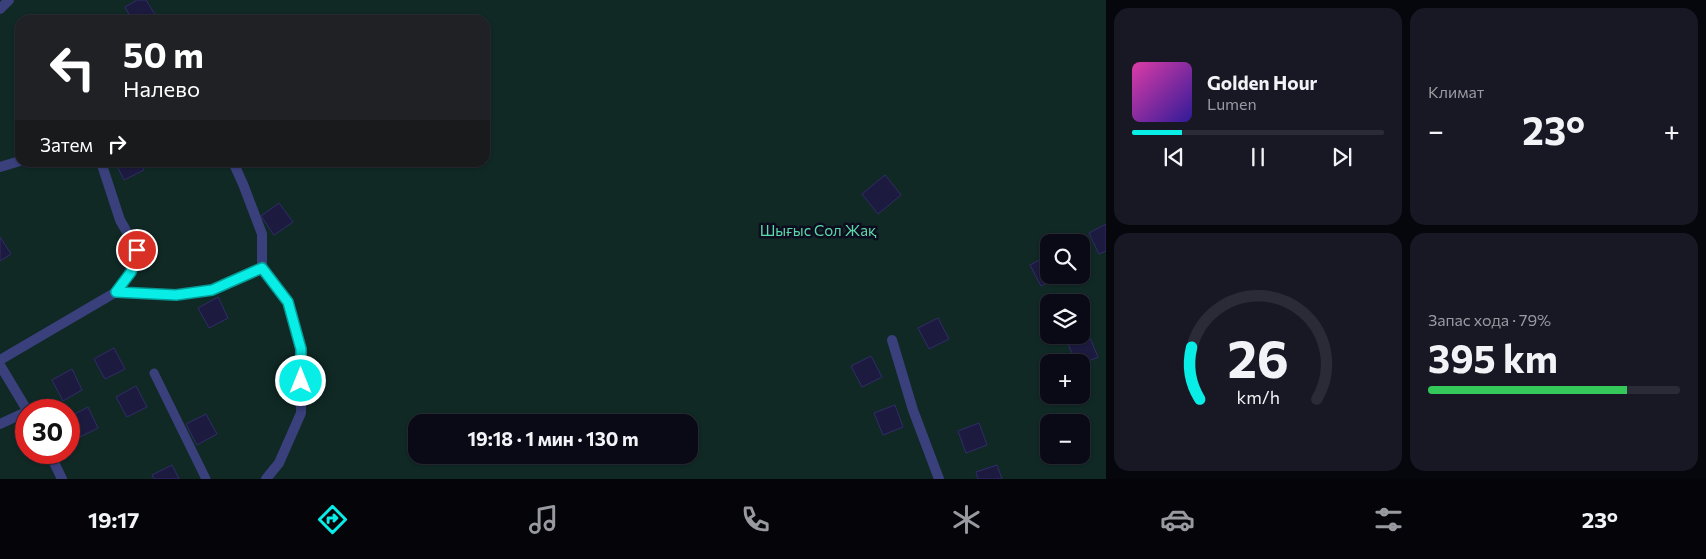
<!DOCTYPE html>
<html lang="ru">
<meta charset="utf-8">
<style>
:root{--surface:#0a0a17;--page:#181824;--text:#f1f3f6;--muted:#999aa1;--line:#2a2b36;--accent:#08eee7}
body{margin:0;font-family:Commissioner,sans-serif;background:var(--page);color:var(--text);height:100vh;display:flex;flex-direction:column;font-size:19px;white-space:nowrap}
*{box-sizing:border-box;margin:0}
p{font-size:16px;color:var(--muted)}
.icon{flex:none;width:28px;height:28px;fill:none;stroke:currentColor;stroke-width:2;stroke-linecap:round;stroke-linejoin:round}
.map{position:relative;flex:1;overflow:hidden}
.sheet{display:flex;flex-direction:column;gap:8px;padding:8px;background:#06060d;width:600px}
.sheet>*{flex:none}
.top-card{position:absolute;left:15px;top:15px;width:475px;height:152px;border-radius:15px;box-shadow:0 1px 4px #0004,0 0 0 1px var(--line);background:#202124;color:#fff;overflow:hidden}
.buttons{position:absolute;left:1040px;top:234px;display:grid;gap:10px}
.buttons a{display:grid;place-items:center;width:50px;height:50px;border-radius:10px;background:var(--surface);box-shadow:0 1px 4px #0004,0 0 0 1px var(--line);font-size:25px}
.speed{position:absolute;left:15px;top:399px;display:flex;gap:10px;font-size:25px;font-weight:700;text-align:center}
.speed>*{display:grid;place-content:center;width:65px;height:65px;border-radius:50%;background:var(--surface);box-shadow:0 1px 4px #0004,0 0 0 1px var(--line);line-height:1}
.speed .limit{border:8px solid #d22;background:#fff;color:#111}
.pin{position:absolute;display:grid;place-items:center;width:42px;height:42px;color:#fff;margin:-21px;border:2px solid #fff;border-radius:50%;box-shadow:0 1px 5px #0007}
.me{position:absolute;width:55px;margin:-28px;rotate:0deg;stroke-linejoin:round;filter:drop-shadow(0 0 4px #0008)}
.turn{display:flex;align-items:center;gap:18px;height:105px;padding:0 25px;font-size:22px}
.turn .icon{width:65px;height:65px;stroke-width:2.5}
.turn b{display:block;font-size:35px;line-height:42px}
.then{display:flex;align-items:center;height:48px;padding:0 25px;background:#0003;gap:10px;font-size:19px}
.big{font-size:38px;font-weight:700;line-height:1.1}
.sheet .widget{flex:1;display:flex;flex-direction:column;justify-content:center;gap:8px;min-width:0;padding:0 18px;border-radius:15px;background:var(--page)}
.sheet .dial{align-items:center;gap:0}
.dial svg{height:130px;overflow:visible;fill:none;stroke:var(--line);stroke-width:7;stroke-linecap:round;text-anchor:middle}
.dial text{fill:var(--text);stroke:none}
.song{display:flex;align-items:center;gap:15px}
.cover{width:60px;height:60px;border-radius:8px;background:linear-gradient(135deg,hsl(320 70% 55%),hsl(250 70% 35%))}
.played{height:5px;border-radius:2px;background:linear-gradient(90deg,var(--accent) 20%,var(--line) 20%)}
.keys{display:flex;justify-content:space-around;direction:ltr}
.heat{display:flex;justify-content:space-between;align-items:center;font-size:28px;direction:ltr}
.charge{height:8px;border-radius:4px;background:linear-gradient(90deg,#34c759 79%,var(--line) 0)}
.sheet .tiles{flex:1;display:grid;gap:8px;grid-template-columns:repeat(2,1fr)}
.trip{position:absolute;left:408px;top:414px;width:290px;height:50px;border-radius:15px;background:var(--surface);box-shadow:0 1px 4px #0004,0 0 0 1px var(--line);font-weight:700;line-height:50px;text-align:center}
.dock{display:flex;height:80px;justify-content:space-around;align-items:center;background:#040409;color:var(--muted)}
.dock .icon{width:35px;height:35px}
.dock .active{color:var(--accent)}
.dock b{font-size:22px;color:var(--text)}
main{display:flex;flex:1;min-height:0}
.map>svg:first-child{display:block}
.green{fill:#102925;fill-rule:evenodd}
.building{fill:#1c1a3f;stroke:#312c6a}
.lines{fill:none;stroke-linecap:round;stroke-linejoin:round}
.lane{stroke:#39407c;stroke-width:9}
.street{stroke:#39407c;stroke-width:10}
.route-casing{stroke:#059b96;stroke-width:12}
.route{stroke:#08eee7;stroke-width:9}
.labels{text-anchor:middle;stroke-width:5;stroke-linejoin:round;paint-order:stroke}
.park-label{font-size:15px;fill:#5cdaaa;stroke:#0e0d1f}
</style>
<main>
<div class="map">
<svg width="1106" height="479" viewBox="0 0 1106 479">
<rect width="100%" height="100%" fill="#0e0d1f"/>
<path class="green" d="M0 0H1106V479H0ZM20 20H485V162H20ZM1049 242H1081V275H1049ZM1049 302H1081V335H1049ZM1049 362H1081V395H1049ZM26 410H69V452H26ZM416 422H689V455H416ZM1049 422H1081V455H1049Z"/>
<path class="building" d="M137 0H146L156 16 149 20H132L125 7Z
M115 162H140L144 170 124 180Z
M885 175 901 195 878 214 862 194Z
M279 203 293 222 274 235 261 216Z
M1106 224V251L1099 254 1089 233Z
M0 237 11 254 0 261Z
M1049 255V275L1061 276 1041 286 1030 265Z
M218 297 228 318 209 328 198 308Z
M938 318 949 339 929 349 918 328Z
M1089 336 1098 357 1081 364 1076 362 1068 344Z
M114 348 125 369 105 379 94 359Z
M871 356 882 377 862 387 851 366Z
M72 369 82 390 63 401 52 380Z
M136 386 147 407 127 417 116 397Z
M895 405 903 427 883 435 874 413Z
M88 407 98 428 78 438 69 417Z
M206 414 217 434 197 445 186 424Z
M979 423 987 445 966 453 958 431Z
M172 465 179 479H154L152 475Z
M997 465 1002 479H978L976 472Z"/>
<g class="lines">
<path class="lane" d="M154 373 206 479"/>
<path class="street" d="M0 9 9 0
M101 162 120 220 137 250 131 272 116 292
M0 167 20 161
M262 268 288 302 301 349V413L279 463 266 479
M892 340 913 410 939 479
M0 360 116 292 175 295 212 290 262 268V234L243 184 233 162
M0 365 27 410
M0 424 26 412
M49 452 62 479"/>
</g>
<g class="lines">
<g class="route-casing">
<path id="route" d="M137 250 131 272 116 292 176 295 212 290 262 268 288 302 301 349V381"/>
</g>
<use href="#route" class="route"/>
</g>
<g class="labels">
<g class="park-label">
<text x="818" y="236">Шығыс Сол Жақ</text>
</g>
</g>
</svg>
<div class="buttons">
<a><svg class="icon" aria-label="search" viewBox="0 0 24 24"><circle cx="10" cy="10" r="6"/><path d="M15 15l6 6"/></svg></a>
<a><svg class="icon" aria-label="layers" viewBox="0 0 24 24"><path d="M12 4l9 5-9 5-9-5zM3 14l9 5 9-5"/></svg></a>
<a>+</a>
<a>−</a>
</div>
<div class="speed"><div class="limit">30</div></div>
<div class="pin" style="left:137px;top:250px;background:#d93025"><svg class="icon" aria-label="arrive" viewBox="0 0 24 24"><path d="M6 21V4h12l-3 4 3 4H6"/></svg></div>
<svg class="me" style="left:301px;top:381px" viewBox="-20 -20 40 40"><circle r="17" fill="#08eee7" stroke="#fff" stroke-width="3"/><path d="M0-11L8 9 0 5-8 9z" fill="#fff"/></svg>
<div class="trip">19:18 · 1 мин · 130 m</div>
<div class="top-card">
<div class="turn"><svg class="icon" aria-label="left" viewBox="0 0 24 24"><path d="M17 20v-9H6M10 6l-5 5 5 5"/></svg><div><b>50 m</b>Налево</div></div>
<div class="then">Затем<svg class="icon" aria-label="right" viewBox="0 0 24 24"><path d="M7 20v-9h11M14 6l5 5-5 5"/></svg></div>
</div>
</div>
<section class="sheet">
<div class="tiles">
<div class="widget">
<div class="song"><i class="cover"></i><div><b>Golden Hour</b><p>Lumen</p></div></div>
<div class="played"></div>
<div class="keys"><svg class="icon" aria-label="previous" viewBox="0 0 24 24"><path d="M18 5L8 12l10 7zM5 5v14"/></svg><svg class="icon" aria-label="pause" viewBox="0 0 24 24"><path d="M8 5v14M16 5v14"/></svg><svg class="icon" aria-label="next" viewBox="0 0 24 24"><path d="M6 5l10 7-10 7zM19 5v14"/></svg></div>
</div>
<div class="widget"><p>Климат</p>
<div class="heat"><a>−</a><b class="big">23°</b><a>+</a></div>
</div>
<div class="widget dial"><svg viewBox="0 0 100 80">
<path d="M14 69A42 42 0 1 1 86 69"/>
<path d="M14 69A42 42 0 0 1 9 37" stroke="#08eee7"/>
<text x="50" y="56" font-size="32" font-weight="700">26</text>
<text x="50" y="72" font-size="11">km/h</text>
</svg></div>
<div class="widget"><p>Запас хода · 79%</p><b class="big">395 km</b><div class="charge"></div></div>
</div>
</section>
</main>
<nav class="dock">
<b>19:17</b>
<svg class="icon active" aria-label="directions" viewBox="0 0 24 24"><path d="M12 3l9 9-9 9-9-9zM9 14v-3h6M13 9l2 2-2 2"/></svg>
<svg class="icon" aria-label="music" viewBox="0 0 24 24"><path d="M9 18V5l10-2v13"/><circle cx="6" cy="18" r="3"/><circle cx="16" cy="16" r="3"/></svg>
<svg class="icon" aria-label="phone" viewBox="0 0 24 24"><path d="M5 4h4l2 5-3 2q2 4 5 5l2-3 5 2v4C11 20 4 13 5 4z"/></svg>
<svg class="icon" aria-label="climate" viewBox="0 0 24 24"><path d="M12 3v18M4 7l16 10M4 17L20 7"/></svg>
<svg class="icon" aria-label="car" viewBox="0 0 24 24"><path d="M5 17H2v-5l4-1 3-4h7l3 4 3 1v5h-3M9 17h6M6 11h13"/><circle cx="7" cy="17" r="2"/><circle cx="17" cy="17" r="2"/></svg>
<svg class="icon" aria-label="filters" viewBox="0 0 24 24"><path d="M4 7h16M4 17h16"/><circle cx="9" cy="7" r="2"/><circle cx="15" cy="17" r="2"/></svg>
<b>23°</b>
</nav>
